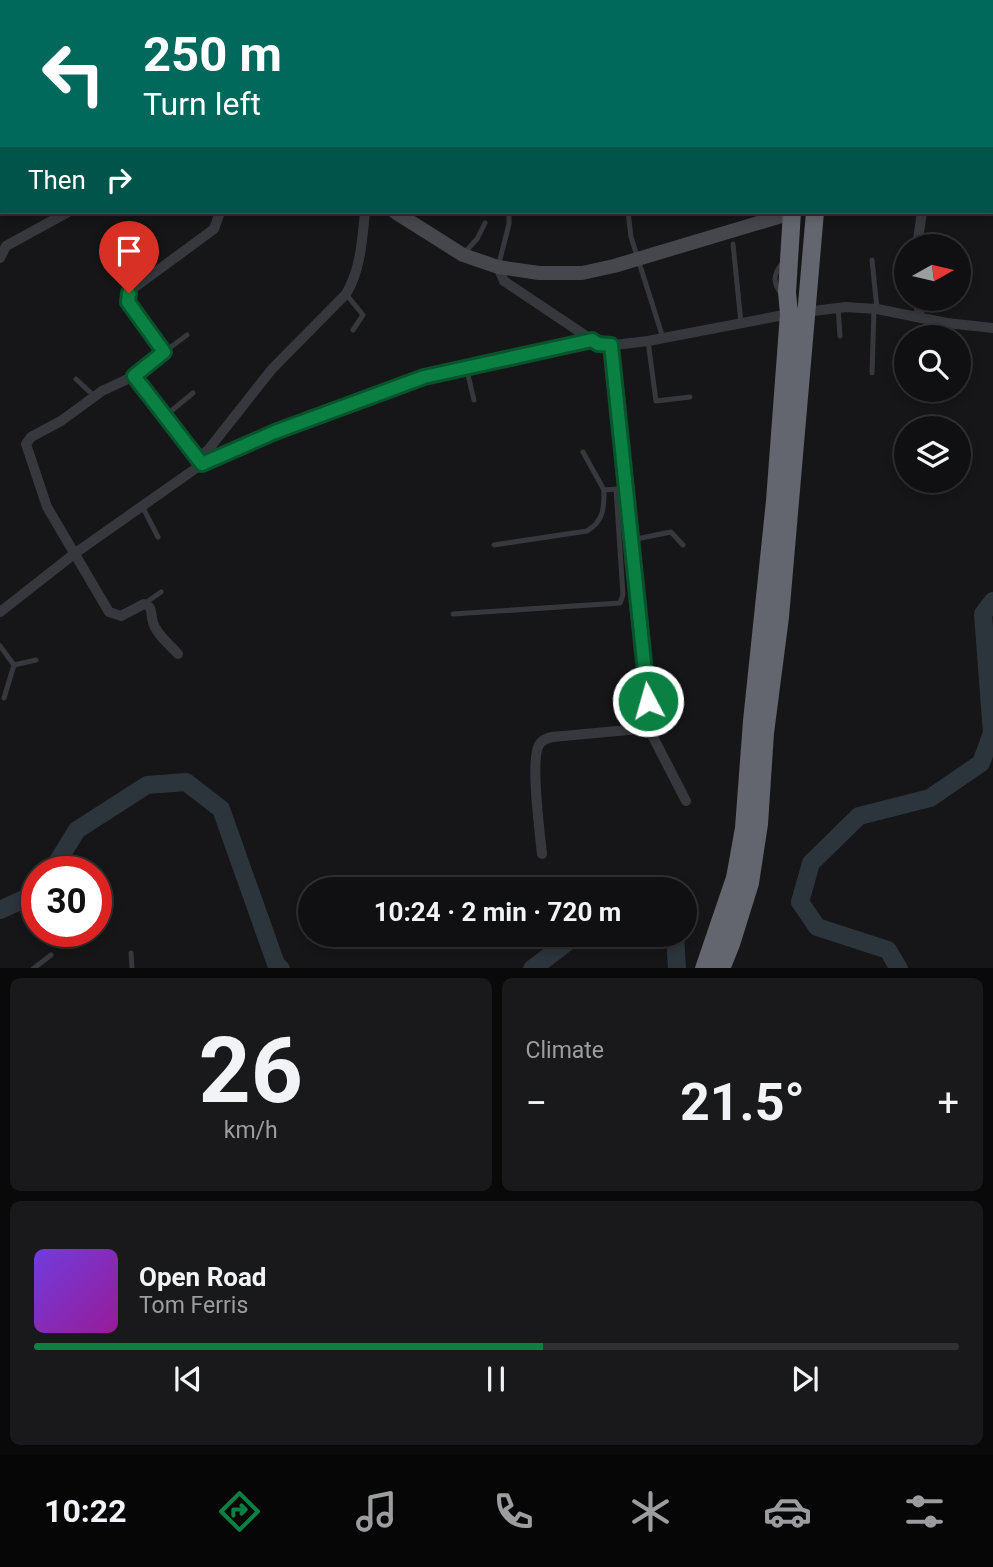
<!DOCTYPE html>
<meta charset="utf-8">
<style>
:root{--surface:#101012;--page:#19191b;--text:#f1f3f6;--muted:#9c9d9f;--line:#303032;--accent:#0b8043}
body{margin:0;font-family:Roboto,sans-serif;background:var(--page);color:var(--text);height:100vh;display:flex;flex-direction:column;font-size:26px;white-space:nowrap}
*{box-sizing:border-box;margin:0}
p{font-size:23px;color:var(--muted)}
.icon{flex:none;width:38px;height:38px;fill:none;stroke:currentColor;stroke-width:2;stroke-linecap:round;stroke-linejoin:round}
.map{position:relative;height:968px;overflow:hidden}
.side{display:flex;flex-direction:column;gap:10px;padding:10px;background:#09090a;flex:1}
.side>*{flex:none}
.banner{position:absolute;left:0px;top:0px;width:994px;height:214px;box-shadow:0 4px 10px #0003,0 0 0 2px var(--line);background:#00695c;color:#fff;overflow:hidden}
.needle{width:46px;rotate:82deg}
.tools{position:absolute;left:894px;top:234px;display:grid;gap:14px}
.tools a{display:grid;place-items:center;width:77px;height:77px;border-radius:50%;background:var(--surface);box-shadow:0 4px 10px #0003,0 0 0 2px var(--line);font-size:35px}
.speed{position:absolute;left:21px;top:856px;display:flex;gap:14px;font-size:35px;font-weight:700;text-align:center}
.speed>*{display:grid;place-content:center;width:91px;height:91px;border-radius:50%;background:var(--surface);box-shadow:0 4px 10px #0003,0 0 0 2px var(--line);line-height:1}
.speed .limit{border:10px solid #d22;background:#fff;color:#111}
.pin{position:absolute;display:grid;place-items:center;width:60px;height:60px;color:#fff;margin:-72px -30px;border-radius:50% 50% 50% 0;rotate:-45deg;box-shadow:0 0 7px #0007}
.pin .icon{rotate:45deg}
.me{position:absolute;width:77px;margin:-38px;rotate:354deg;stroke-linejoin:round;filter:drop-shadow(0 0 5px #0008)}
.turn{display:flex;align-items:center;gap:24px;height:147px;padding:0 28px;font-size:32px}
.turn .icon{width:91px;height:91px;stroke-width:2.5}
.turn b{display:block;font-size:49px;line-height:60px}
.then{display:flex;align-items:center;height:66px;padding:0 28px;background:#0003;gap:14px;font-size:26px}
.big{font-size:52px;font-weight:700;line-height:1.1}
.side .card{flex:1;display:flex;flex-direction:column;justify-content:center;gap:10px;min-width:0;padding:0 24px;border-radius:10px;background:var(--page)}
.side .dial{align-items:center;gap:0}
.dial b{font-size:91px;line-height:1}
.song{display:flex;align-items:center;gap:21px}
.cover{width:84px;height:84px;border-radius:10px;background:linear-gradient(135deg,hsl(260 70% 55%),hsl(300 70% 35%))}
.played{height:7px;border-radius:4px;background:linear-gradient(90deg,var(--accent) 55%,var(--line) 55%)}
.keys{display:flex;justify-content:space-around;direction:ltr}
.heat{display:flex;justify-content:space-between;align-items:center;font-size:38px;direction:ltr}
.side .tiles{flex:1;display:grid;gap:10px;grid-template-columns:1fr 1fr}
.card:last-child{grid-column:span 2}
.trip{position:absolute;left:298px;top:877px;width:399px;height:70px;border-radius:35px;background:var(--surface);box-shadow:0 4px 10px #0003,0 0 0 2px var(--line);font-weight:700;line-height:70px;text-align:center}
.tabs{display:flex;height:112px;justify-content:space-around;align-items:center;background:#060607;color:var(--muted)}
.tabs .icon{width:49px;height:49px}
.tabs .current{color:var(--accent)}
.tabs b{font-size:32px;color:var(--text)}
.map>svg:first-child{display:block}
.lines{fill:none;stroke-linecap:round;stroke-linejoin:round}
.river{stroke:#2c353c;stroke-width:18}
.lane{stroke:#37383d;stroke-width:5}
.street{stroke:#37383d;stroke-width:10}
.secondary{stroke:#45474d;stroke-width:14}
.highway{stroke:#63666e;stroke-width:18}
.route-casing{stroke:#07532c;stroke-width:18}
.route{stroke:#0b8043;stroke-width:12}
</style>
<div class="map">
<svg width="993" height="969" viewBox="0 0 993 969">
<rect width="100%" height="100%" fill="#161618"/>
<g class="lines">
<path class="river" d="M51 872 77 830 147 785 186 782 221 809 276 964 281 969
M0 910 37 893
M675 934 677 969
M532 969 578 934
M899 969 888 950 817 927 800 902 811 863 859 816 930 798 981 763 992 733 983 614 993 601"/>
<path class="lane" d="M551 0 558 2
M112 2 114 0
M362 2 363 0
M628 212 631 237 663 338
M733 244 741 323
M465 252 477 239 485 223
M872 260 877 309
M781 265C773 275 773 283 781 293
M498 267 509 224V212
M346 294 363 315 353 330
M838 307 840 336
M648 341 656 401 690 397
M164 352 187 335
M466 367 474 400
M872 373 874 309
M76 379 94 396
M165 416 193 393
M583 452 604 490 616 489
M142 506 158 537
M631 540 671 532 683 545
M494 545 587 531C604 521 604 508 604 490
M144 604 161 592
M453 614 620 603 623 595 616 489 626 487
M0 646 14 665 4 698
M14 665 36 660
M131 953 132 969
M33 969 51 955"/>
<path class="street" d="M0 189 2 188
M917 247 922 212
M0 258 6 246 68 212
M498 267 504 281 598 344 606 346 648 341 789 314 846 307 877 309 947 323 993 328
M918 299 920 318
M612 345 651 733 686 801
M134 376 198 458
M202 464 275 432 424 377 592 340
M0 612 74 554 202 464 198 458 208 450 272 369 346 294C361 269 362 240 365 212
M178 654C170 645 156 634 153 622 150 614 154 607 144 604L121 616 109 612 47 507 26 444 31 437 61 421 102 391 134 376 164 352 128 302 127 296 131 290 214 229 220 212
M542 854C540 834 530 760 539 745 542 740 547 738 552 737L650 728"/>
<path class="secondary" d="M195 0 196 2
M992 195H993
M395 212 463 255 498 267 539 273H582L614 266 795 212"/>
<path class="highway" d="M815 2V0
M837 2V0
M704 969 735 878 744 828 752 721 775 501 789 314 787 292 792 212
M721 969 731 944 750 883 759 824 765 733 780 617 815 212"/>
</g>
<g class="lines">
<g class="route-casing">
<path id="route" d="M129 293 128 302 164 352 134 376 202 464 275 432 424 377 592 340 598 344 611 345 648 701"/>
</g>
<use href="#route" class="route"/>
</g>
</svg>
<div class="tools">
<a><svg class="needle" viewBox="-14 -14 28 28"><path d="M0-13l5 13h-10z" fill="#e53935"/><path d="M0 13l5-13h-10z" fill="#9c9d9f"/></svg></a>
<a><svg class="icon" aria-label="search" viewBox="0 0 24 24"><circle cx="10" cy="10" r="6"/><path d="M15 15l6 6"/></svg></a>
<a><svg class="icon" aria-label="layers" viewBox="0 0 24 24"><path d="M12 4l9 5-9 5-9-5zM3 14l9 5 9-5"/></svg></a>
</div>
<div class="speed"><div class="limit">30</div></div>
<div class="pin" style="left:129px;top:293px;background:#d93025"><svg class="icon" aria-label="arrive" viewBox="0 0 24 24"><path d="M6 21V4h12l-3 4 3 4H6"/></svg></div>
<svg class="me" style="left:648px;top:701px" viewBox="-20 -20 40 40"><circle r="17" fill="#0b8043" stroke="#fff" stroke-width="3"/><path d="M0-11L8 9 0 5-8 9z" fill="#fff"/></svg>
<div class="trip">10:24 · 2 min · 720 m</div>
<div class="banner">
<div class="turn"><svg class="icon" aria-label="left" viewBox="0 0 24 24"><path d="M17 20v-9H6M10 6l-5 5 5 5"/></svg><div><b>250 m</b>Turn left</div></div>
<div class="then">Then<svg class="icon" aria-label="right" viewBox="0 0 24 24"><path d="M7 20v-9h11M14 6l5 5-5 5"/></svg></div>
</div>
</div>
<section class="side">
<div class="tiles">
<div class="card dial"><b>26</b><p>km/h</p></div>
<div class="card"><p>Climate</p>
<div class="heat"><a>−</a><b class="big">21.5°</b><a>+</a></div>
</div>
<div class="card">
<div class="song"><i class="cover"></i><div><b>Open Road</b><p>Tom Ferris</p></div></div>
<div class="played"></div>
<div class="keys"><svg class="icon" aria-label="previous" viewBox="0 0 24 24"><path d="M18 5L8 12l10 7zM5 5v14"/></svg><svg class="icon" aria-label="pause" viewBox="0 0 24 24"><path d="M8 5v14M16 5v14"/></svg><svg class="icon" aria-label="next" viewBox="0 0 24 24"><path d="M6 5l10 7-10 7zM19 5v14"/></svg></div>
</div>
</div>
</section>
<nav class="tabs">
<b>10:22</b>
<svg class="icon current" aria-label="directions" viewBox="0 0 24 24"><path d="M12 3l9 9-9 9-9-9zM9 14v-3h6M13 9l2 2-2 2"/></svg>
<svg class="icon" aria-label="music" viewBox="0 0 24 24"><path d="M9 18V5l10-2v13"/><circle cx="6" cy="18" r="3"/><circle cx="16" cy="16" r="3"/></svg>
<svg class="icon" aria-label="phone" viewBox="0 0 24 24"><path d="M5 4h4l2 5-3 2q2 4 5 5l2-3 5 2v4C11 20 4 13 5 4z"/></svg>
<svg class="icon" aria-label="climate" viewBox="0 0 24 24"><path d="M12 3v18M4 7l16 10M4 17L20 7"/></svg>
<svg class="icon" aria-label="car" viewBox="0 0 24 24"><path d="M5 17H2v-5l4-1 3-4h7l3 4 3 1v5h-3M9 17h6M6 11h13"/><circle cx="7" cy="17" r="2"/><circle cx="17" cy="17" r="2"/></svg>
<svg class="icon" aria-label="filters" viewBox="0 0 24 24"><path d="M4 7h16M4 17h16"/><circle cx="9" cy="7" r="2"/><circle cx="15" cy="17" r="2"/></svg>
</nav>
